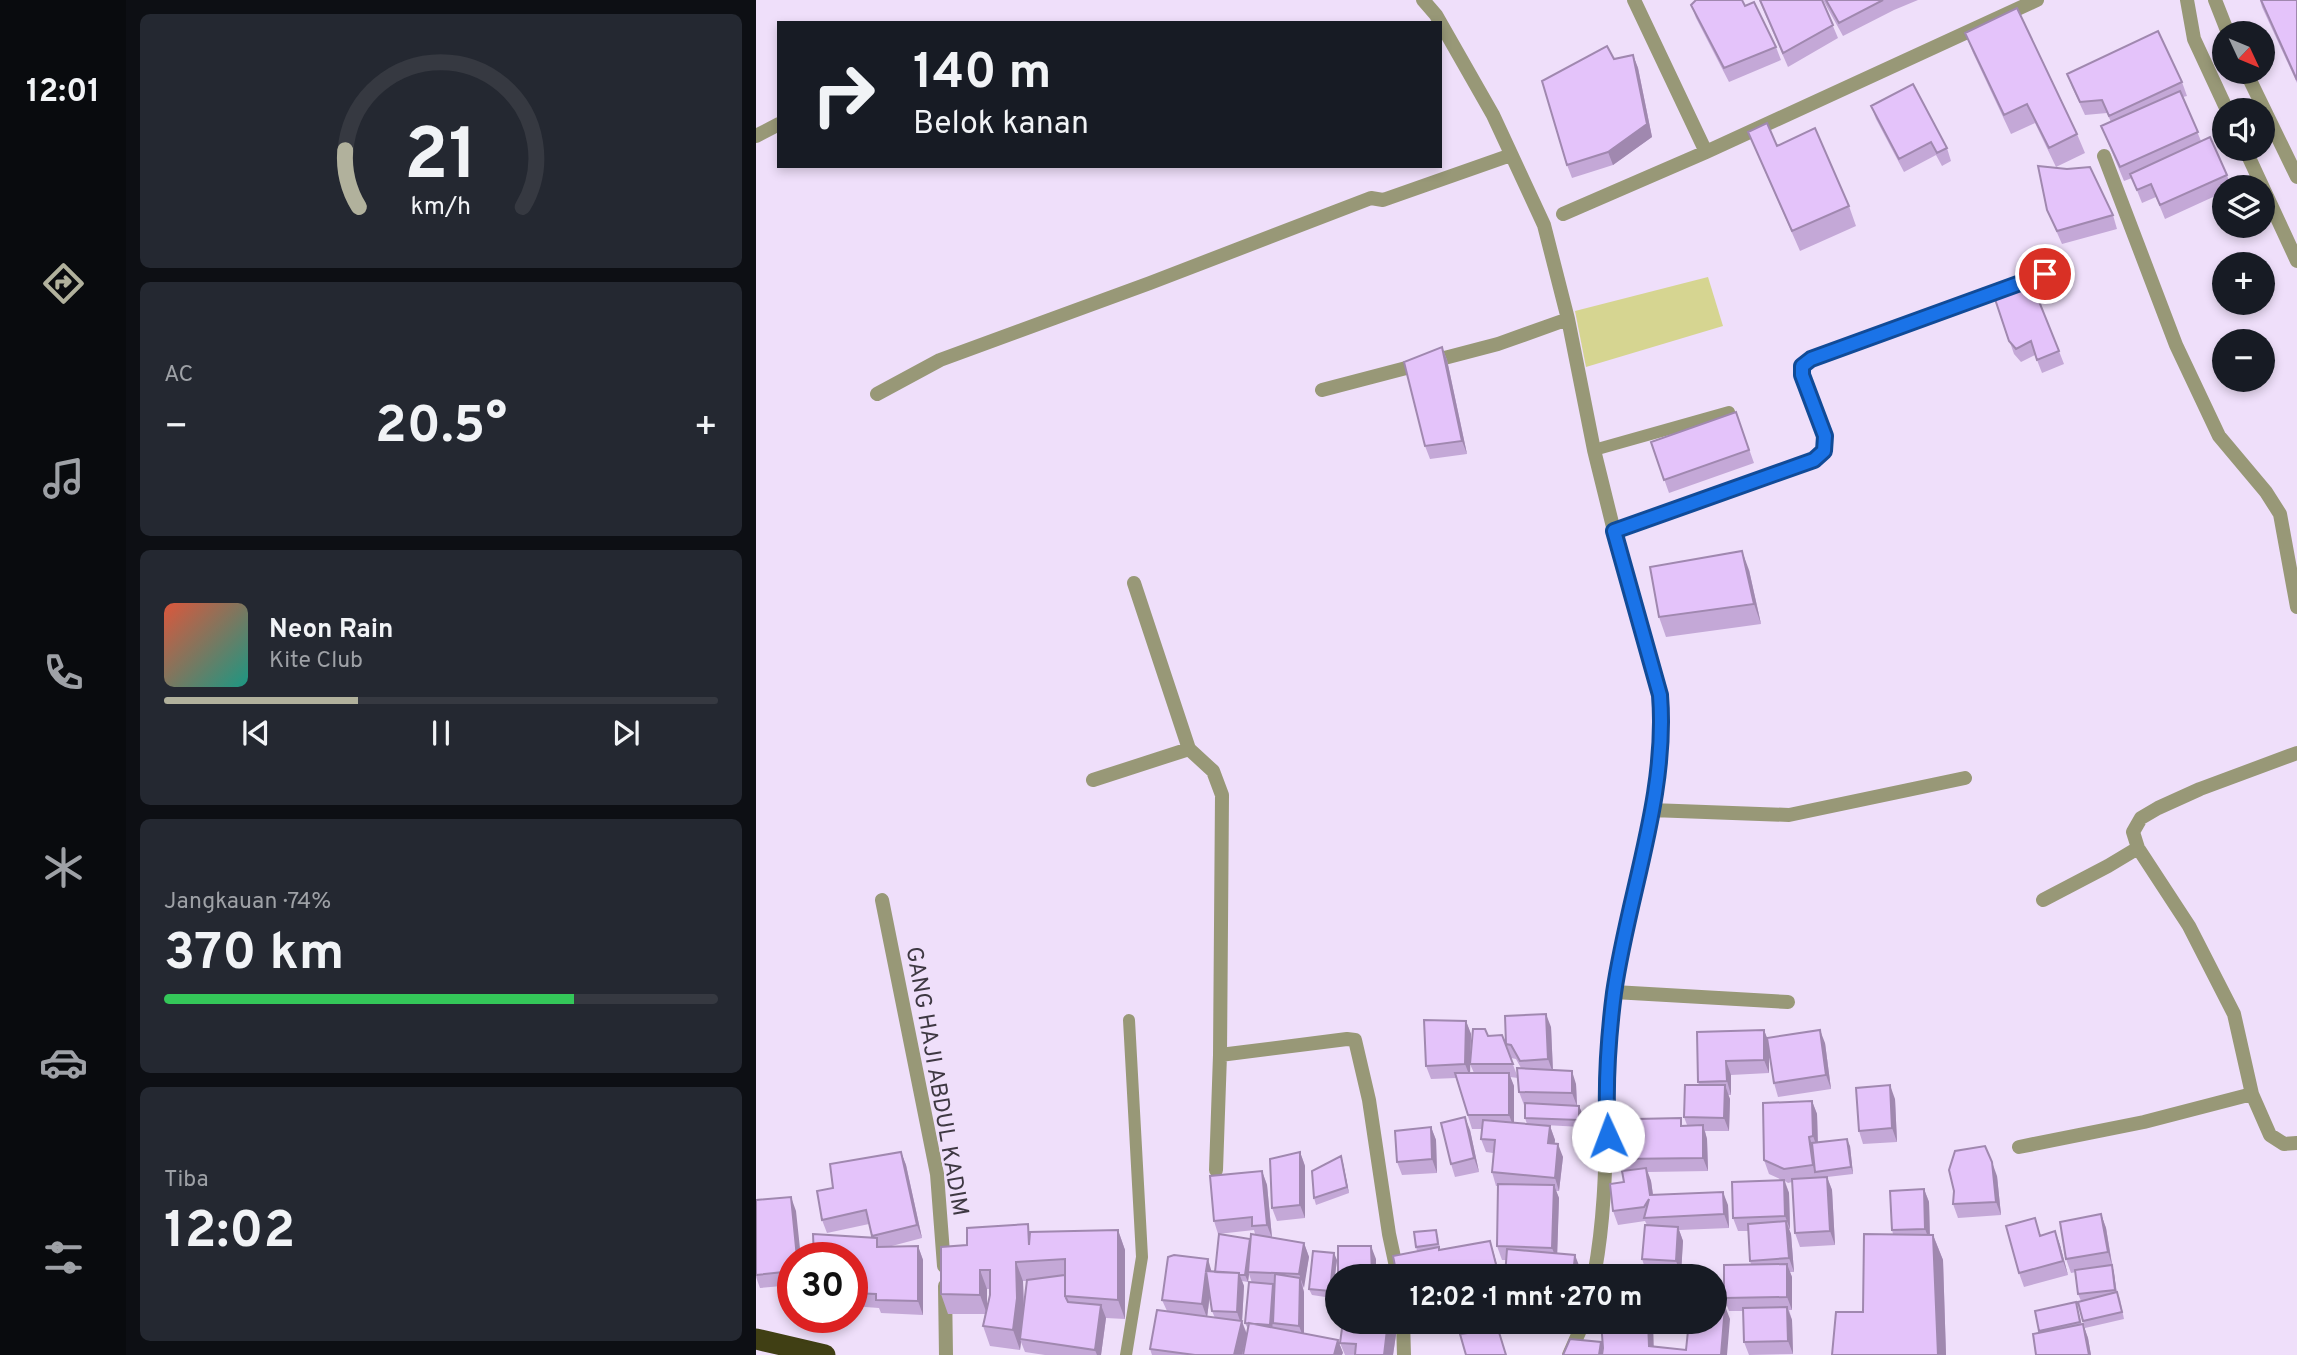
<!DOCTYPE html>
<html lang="id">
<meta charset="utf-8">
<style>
:root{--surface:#171b24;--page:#242831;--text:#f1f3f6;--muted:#9ea1a6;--line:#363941;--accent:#b1b19c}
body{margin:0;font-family:Overpass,sans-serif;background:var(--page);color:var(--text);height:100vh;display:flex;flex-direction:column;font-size:26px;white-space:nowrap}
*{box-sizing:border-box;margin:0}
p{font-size:23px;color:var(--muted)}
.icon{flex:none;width:38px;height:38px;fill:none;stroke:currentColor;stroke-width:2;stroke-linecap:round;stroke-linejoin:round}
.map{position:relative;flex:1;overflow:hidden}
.details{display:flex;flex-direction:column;gap:14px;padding:14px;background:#0d0f14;width:630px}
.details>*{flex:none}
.hud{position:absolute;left:21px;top:21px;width:665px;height:147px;border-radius:0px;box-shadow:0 4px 10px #0003;background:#171b24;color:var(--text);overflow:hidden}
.needle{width:46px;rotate:134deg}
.fabs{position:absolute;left:1456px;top:21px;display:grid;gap:14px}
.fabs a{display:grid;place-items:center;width:63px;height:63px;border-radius:50%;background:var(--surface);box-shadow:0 4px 10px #0003;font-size:35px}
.speed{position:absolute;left:21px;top:1242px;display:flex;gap:14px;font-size:35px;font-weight:700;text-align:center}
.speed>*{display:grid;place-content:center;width:91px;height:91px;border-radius:50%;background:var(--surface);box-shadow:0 4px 10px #0003;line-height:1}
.speed .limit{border:10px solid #d22;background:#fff;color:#111}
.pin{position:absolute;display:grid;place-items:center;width:60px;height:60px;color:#fff;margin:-30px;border:4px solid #fff;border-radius:50%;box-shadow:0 2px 7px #0007}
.me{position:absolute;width:77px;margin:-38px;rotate:358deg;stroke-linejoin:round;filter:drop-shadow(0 0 5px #0008)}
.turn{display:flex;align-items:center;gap:24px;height:147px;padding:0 21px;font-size:32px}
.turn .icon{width:91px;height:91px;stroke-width:2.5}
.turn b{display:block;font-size:49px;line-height:60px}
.big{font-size:52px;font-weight:700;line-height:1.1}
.details .card{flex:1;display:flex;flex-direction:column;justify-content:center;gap:10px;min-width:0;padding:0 24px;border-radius:10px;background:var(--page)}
.details .dial{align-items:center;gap:0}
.dial svg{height:182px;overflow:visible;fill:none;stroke:var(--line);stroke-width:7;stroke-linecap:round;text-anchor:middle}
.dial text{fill:var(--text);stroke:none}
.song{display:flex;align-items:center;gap:21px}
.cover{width:84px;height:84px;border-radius:10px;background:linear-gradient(135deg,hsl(10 70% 55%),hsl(170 70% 35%))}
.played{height:7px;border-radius:4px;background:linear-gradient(90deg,var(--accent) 35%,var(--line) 35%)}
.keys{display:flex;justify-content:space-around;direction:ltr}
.heat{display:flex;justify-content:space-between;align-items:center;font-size:38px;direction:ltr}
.charge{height:10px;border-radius:5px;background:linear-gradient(90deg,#34c759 74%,var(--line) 0)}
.trip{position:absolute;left:569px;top:1264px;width:402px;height:70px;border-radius:35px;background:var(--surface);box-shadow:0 4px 10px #0003;font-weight:700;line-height:70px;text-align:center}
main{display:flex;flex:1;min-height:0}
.menu{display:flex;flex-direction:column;width:126px;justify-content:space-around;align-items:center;background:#090b0e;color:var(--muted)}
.menu .icon{width:49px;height:49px}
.menu .selected{color:var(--accent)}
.menu b{font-size:32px;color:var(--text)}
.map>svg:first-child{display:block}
.green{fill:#d6d591}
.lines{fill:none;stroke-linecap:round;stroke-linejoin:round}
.lane{stroke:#989877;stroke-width:12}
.street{stroke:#989877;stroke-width:14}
.highway{stroke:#403f14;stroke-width:21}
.wall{fill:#c4a8d7;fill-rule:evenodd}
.shaded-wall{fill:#a088af}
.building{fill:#e4c3fa;stroke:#a088af;stroke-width:2}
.route-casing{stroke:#114b97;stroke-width:18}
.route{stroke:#1a73e8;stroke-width:12}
.labels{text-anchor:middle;stroke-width:5;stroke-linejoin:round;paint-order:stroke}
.street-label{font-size:23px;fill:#3e3842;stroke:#efdffa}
</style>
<main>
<nav class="menu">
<b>12:01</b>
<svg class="icon selected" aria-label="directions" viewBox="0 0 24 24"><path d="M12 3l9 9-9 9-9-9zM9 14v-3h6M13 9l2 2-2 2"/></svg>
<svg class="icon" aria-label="music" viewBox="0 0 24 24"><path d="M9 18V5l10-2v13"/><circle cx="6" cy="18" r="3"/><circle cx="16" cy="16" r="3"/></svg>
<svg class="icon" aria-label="phone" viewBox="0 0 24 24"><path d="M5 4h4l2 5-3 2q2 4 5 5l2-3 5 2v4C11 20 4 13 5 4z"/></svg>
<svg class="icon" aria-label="climate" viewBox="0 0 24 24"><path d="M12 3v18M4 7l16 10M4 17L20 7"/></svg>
<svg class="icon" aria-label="car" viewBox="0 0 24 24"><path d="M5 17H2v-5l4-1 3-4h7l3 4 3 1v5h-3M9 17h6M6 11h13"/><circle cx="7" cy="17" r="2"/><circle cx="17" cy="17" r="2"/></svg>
<svg class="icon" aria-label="filters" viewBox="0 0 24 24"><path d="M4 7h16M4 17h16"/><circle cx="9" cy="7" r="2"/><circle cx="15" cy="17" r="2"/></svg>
</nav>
<section class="details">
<div class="card dial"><svg viewBox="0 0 100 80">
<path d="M14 69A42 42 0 1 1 86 69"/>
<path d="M14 69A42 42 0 0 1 8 44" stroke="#b1b19c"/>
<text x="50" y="56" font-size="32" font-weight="700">21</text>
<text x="50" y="72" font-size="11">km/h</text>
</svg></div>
<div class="card"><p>AC</p>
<div class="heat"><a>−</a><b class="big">20.5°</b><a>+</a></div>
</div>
<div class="card">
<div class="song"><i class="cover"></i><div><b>Neon Rain</b><p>Kite Club</p></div></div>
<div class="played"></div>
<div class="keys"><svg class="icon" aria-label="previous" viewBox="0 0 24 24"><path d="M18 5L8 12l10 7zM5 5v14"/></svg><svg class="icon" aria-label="pause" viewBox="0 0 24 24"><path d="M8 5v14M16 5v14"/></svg><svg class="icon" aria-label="next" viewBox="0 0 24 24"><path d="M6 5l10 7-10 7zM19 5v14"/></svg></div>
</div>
<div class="card"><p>Jangkauan · 74%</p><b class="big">370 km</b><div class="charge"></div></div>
<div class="card"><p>Tiba</p><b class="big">12:02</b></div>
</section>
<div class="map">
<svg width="1541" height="1355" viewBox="0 0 1541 1355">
<rect width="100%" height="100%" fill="#efdffa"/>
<path class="green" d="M952 277 967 326 830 367 819 311Z"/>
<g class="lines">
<path class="lane" d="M838 450 973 412
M370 1355 386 1257 373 1020"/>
<path class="street" d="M667 0 680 15 737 115 788 225 812 319 838 450 858 531 904 695C912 796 871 894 858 994 846 1088 856 1182 838 1276
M878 0 950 152
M1431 0 1438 39 1471 110
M1459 0 1472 33
M1490 72 1541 177
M0 136 23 124
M1489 149 1541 261
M1348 156 1420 345 1463 436 1510 492 1524 514 1541 607
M807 214 950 152 1281 0
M566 390 742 344 812 319
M121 394 184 360 394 283 615 198 627 200 755 155
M858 531 1058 460 1068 451 1069 436 1046 375V366L1055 359 1289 273
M378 583 433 749
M1541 753 1444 789 1402 808 1385 818 1377 832 1382 848 1433 926 1478 1014 1496 1094 1514 1135 1528 1144 1541 1143
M337 780 433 749 457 771 466 795 464 1055 460 1170
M895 810 1033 815 1209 778
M126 900 181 1174 188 1266
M1287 900 1352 866 1382 848
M858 992 1032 1002
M464 1055 591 1039 599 1040 613 1100 633 1234 642 1276
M1263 1147 1388 1122 1496 1094
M189 1286 190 1355
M647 1321 648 1355
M813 1355 828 1321"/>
<path class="highway" d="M0 1339 69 1355"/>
</g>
<path class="wall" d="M1003 0H1066L1082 38 1032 67Z
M1067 0H1162L1138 10 1087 36Z
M1504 0H1541V83L1506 7Z
M935 5 989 6 1020 47 1025 60 973 82 940 18Z
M1209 33 1321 134 1329 153 1300 167 1279 123 1255 134 1217 53Z
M877 55 882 68 896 137 857 165 816 178 811 165 858 59Z
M1311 74 1426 82 1431 96 1427 97 1445 141 1471 175 1475 187H1468V192L1409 219 1400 197 1386 203 1376 178 1368 181 1345 126 1355 122 1351 113 1329 115 1316 87Z
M1115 106 1191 148 1195 161 1186 166 1180 155 1148 172 1120 119Z
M992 132 1021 146 1093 206 1100 226 1044 251 1000 151Z
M1291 210 1357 215 1361 229 1306 244Z
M1238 296 1303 351 1308 364 1286 373 1279 355 1265 362 1258 354Z
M686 347 691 360 711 454 674 459 669 446Z
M980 412 998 463 913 493 895 442Z
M993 570 1005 624 910 637 903 617Z
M710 1021 715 1034 714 1059 732 1036 746 1035 762 1078 754 1077 758 1086V1123L794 1126 799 1140 798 1144 807 1157 803 1191H800L803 1198 801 1253 824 1268 823 1276H749L750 1260H746L741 1246 742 1186H740L736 1172 737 1153 730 1152 725 1139 726 1129H716L700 1078 675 1079 670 1066ZM714 1064 718 1073H714Z
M795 1027 797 1070 820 1084 821 1106H823L826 1113 825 1127 771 1124 769 1118V1105H768L763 1092 765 1068 760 1059 755 1058 750 1044Z
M1008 1030 1011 1038 1069 1043 1075 1089 1022 1097 1018 1083 1013 1051V1073L975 1075V1095H972L974 1099 973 1131H949L951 1139 952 1171 892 1172 895 1181 897 1195 972 1205 973 1228 923 1230 927 1241 925 1270 889 1268 886 1259 891 1225 889 1221 862 1225 857 1211 868 1182 866 1172 861 1159 880 1136 931 1125 928 1117 943 1085 942 1082Z
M1139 1099 1141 1142 1107 1144 1103 1131Z
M1056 1101 1061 1114 1062 1143 1094 1146 1097 1174 1071 1177 1076 1190 1079 1245 1044 1247 1039 1233 1036 1182 1032 1183 1029 1181 1033 1193 1034 1229H1033L1035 1234 1038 1272H1034L1036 1277V1310H1033L1036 1320 1037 1354 993 1355 988 1342 987 1311H973L968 1298 995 1264 994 1261 992 1231H982L977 1218 1026 1180 1013 1174 1008 1160Z
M675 1127 680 1140 681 1173 646 1175 641 1162Z
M714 1130 723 1172 699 1177 695 1164Z
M145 1152 150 1165 166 1238 132 1247 162 1246 167 1260V1315L125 1313 123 1308 96 1306V1258L117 1238 113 1224 71 1233 66 1220 77 1188Z
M544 1152 549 1166V1218L521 1221 516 1208Z
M587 1163 593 1193 560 1205 558 1198Z
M506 1171 511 1185 516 1237 548 1243 553 1257 547 1288 548 1292V1334L582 1340 587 1353 489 1341 486 1355H396L394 1349 411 1311 406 1300 456 1271 459 1272 495 1241 499 1234 498 1230 462 1234 458 1221ZM493 1274 496 1283 489 1323 492 1329 491 1334 486 1321 488 1286 486 1281 492 1282ZM454 1295 456 1311 459 1318 451 1317Z
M1241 1176 1245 1215 1202 1218 1197 1204Z
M1168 1189 1173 1202 1174 1235H1177L1187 1260 1190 1355H1076L1107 1312 1137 1234 1136 1230Z
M0 1200 40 1211 37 1258V1285L4 1288 0 1277Z
M1345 1214 1350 1228 1361 1292 1364 1299 1368 1319 1329 1328 1327 1321 1325 1301 1322 1294 1320 1272 1315 1273 1310 1259Z
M362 1230 369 1250V1319L350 1318 345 1355H289L269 1352 265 1342 264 1350 234 1346 227 1326 229 1314H192L185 1294 211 1245 275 1232ZM267 1281H271L268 1305ZM231 1289H234V1295L231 1307Z
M680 1230 682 1236 684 1249 738 1254 661 1251 660 1247Z
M1299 1231 1304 1245 1312 1275 1268 1287 1263 1273 1285 1235Z
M581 1260 576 1298 556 1295 553 1289Z
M1320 1302 1326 1325 1327 1324 1332 1338 1335 1355H1280L1283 1333 1279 1311Z
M587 1321H642L637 1355H589L584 1343Z"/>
<path class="shaded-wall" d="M877 55 882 68 896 137 857 165 852 152Z
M686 347 691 360 711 454 706 441Z
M986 551 993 570 1005 624 998 604Z
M790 1014 795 1027 797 1073 792 1059Z
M710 1021 715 1034 714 1077 709 1064Z
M1008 1030 1013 1043V1073L1008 1060Z
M1064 1030 1069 1043 1075 1089 1070 1075Z
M970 1061 975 1075V1095L971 1081Z
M816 1071 820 1084 821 1106 816 1093Z
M753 1073 758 1086V1128L753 1115Z
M969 1085 974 1099 973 1131 968 1118Z
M1134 1085 1139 1099 1141 1142 1136 1128Z
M1056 1101 1061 1114 1062 1150 1057 1136Z
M823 1106 826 1113 825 1127 823 1120Z
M709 1117 714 1130 723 1172 718 1158Z
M947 1125 951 1139 952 1171 947 1158Z
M794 1126 799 1140 797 1157 792 1143Z
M675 1127 680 1140 681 1173 676 1159Z
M1053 1137 1058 1150 1059 1172 1061 1179 1057 1165Z
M1091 1139 1094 1146 1097 1174 1095 1167Z
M802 1144 807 1157 803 1191 799 1178Z
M145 1152 150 1165 166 1238 161 1225Z
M544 1152 549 1166V1218L544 1205Z
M585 1156 587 1163 593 1193 591 1187Z
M1236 1162 1241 1176 1245 1215 1240 1202Z
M890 1168 895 1181 899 1209 894 1195Z
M506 1171 511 1185 516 1238 511 1225Z
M1071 1177 1076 1190 1079 1245 1074 1231Z
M1028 1180 1033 1193 1034 1229 1029 1216Z
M798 1185 803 1198 801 1261 796 1248Z
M1168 1189 1173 1202 1174 1242 1169 1229Z
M967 1192 972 1205 973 1228 968 1214Z
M35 1197 40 1211 45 1258H41Z
M1345 1214 1350 1228 1356 1265 1352 1252Z
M1030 1221 1035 1234 1038 1272 1033 1258Z
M922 1227 927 1241 925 1275 920 1261Z
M362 1230 369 1250V1319L362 1300Z
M1299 1231 1304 1245 1312 1275 1307 1261Z
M1177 1235 1187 1260 1190 1355H1182Z
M494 1239 496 1246 492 1272 493 1274 492 1282 489 1275Z
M734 1241 738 1254 744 1276H743Z
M548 1243 553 1257 548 1288 543 1274Z
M162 1246 167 1260V1315L162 1301Z
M615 1246 620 1259V1276H616Z
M578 1253 581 1260 576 1298 574 1291Z
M819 1255 824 1268 823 1276H817Z
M452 1259 456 1273 450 1271Z
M260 1262 267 1281 268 1318 264 1339 265 1342 264 1350 257 1330Z
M1031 1264 1036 1277V1310L1031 1297Z
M1356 1265 1358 1272 1361 1296 1359 1290Z
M224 1270 231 1289V1314L224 1295Z
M450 1271 455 1285 451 1318 446 1304Z
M483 1273 488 1286 486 1322 491 1335 486 1355H478L485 1324 481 1312Z
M544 1278 548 1292V1339L543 1326Z
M517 1284 519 1291 516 1332 514 1325Z
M345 1305 350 1318 345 1355H341L339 1350Z
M969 1306 974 1319 971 1355H965Z
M1031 1307 1036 1320 1037 1354 1032 1341Z
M632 1321H642L637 1355H628Z
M892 1321H897L898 1355 893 1346Z
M1327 1324 1332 1338 1335 1355H1333Z
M582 1340 587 1353 586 1355H578Z
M845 1342 850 1355H843Z"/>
<path class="building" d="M940 0H986L989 6 998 2 1020 47 968 68 935 5Z
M1004 0H1066L1077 25 1027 53Z
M1070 0H1127L1083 23Z
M1505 0H1541V80Z
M1261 8 1321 134 1293 148 1271 104 1248 115 1209 33Z
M1402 31 1426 82 1353 116 1346 100 1324 102 1311 74Z
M851 46 858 59 877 55 891 124 852 152 811 165 786 81Z
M1157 84 1191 148 1181 153 1175 142 1143 159 1115 106Z
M1424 91 1442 132 1364 167 1345 126Z
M1011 123 1021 146 1059 128 1093 206 1036 231 992 132Z
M1454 137 1471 175 1404 205 1395 184 1381 190 1374 174Z
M1282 166 1311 169 1334 167 1357 215 1301 231 1291 210Z
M1274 279 1303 351 1281 360 1275 341 1260 349 1253 341 1238 296Z
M686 347 706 441 669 446 648 362Z
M980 412 993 450 908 480 895 442Z
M986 551 998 604 903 617 894 567Z
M790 1014 792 1059 764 1061 755 1045 750 1044 749 1016Z
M668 1020 710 1021 709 1064 670 1066Z
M717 1029H729L732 1036 746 1035 757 1064H714Z
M1008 1030V1060L970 1061 971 1081 942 1082 941 1032Z
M1064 1030 1070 1075 1018 1083 1011 1038Z
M761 1068 816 1071V1093L763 1092Z
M699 1073H753V1115H712Z
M929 1085H969L968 1118 928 1117Z
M1134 1085 1136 1128 1103 1131 1100 1088Z
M1056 1101 1057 1136 1053 1137 1057 1165 1028 1169 1008 1160 1007 1103Z
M769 1103 823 1106V1120L769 1118Z
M709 1117 718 1158 695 1164 685 1123Z
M925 1118V1126L947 1125V1158L861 1159 860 1136H880V1119Z
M727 1120 794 1126 792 1143 802 1144 799 1178 736 1172 739 1140 725 1139Z
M675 1127 676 1159 641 1162 639 1131Z
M1091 1139 1095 1167 1059 1172 1056 1143Z
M1229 1146 1236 1162 1240 1202 1197 1204 1198 1191 1193 1170 1199 1151Z
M145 1152 161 1225 116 1236 110 1210 66 1220 61 1191 77 1188 74 1164Z
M544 1152V1205L516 1208 514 1159Z
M585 1156 591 1187 558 1198 556 1171Z
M890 1168 894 1195 967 1192 968 1214 888 1218 893 1199 888 1207 857 1211 854 1184 868 1182 866 1171Z
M506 1171 511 1225 496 1226V1217L458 1221 454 1176Z
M1071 1177 1074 1231 1039 1233 1036 1179Z
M1028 1180 1029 1216 977 1218 976 1182Z
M742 1184 798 1185 796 1248 741 1246Z
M1168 1189 1169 1229 1136 1230 1134 1191Z
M35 1197 41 1258H37V1271L0 1275V1200Z
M1345 1214 1352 1252 1310 1259 1304 1222Z
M1279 1218 1284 1236 1299 1231 1307 1261 1263 1273 1250 1226Z
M1030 1221 1033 1258 994 1261 992 1224Z
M272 1224 273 1245 274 1232 362 1230V1300L309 1296V1259L260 1262 261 1298 257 1330 227 1326 234 1295V1270H224V1295L185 1294V1247L211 1245V1228Z
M889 1225 922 1227 920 1261 886 1259Z
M680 1230 682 1244 660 1247 658 1232Z
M57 1234 121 1238V1247L162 1246V1301L120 1300V1294L96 1293V1258H58Z
M463 1234 494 1239 489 1275H483V1273L459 1272Z
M495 1234 548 1243 543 1274 492 1272Z
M1108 1234 1177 1235 1182 1355H1076L1080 1312H1107Z
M734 1241 743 1276H641L637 1256 683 1247V1250Z
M582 1246H615L616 1276H582Z
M751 1249 819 1255 817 1276H749Z
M557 1251 578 1253 574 1291 553 1289Z
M418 1255 452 1259 450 1271 483 1273 481 1312 456 1311 450 1271 446 1304 406 1300 412 1257Z
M1031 1264V1297L968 1298V1265Z
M848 1265 940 1271V1276H847Z
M1356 1265 1359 1290 1322 1294 1319 1270Z
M519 1274 544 1278 543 1326 517 1323Z
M309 1275V1296L312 1302 345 1305 339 1350 264 1339 271 1280Z
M493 1282 517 1284 514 1325 489 1323Z
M1361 1292 1366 1312 1327 1321 1322 1302Z
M1320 1302 1324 1322 1283 1331 1279 1311Z
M959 1305 969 1306 965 1355H846L847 1348 845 1321H892L893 1346 930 1350 933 1321H959Z
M1031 1307 1032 1341 988 1342 987 1308Z
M401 1310 486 1321 478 1355H439L394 1349Z
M587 1321H632L628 1355H599L600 1344 584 1343Z
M493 1323 582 1340 578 1355H487Z
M1327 1324 1333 1355H1280L1277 1334Z
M742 1329 750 1355H710L704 1334Z
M814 1339 845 1342 843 1355H807Z"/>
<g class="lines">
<g class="route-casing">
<path id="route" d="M852 1136C849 1089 852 1040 858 993 872 894 912 796 904 695L858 531 1058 460 1068 451 1069 436 1046 375V366L1055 359 1289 274"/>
</g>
<use href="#route" class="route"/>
</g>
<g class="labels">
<g class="street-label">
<text transform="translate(182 1081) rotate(80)" y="8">GANG HAJI ABDUL KADIM</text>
</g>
</g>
</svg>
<div class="fabs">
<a><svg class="needle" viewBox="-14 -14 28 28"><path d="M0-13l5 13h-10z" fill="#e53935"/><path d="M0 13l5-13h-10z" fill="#9ea1a6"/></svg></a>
<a><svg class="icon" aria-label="sound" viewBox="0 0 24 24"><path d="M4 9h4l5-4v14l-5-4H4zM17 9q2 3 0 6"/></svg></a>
<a><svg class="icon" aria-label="layers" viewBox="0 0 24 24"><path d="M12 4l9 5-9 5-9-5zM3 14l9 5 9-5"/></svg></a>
<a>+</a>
<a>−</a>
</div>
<div class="speed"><div class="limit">30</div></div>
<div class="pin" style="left:1289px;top:274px;background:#d93025"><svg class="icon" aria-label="arrive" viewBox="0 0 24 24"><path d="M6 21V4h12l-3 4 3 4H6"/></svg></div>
<svg class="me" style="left:852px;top:1136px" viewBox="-20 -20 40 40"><circle r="19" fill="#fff"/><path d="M0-13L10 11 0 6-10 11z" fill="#1a73e8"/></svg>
<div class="trip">12:02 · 1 mnt · 270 m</div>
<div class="hud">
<div class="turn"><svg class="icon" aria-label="right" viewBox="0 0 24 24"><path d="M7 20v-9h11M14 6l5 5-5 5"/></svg><div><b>140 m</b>Belok kanan</div></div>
</div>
</div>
</main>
